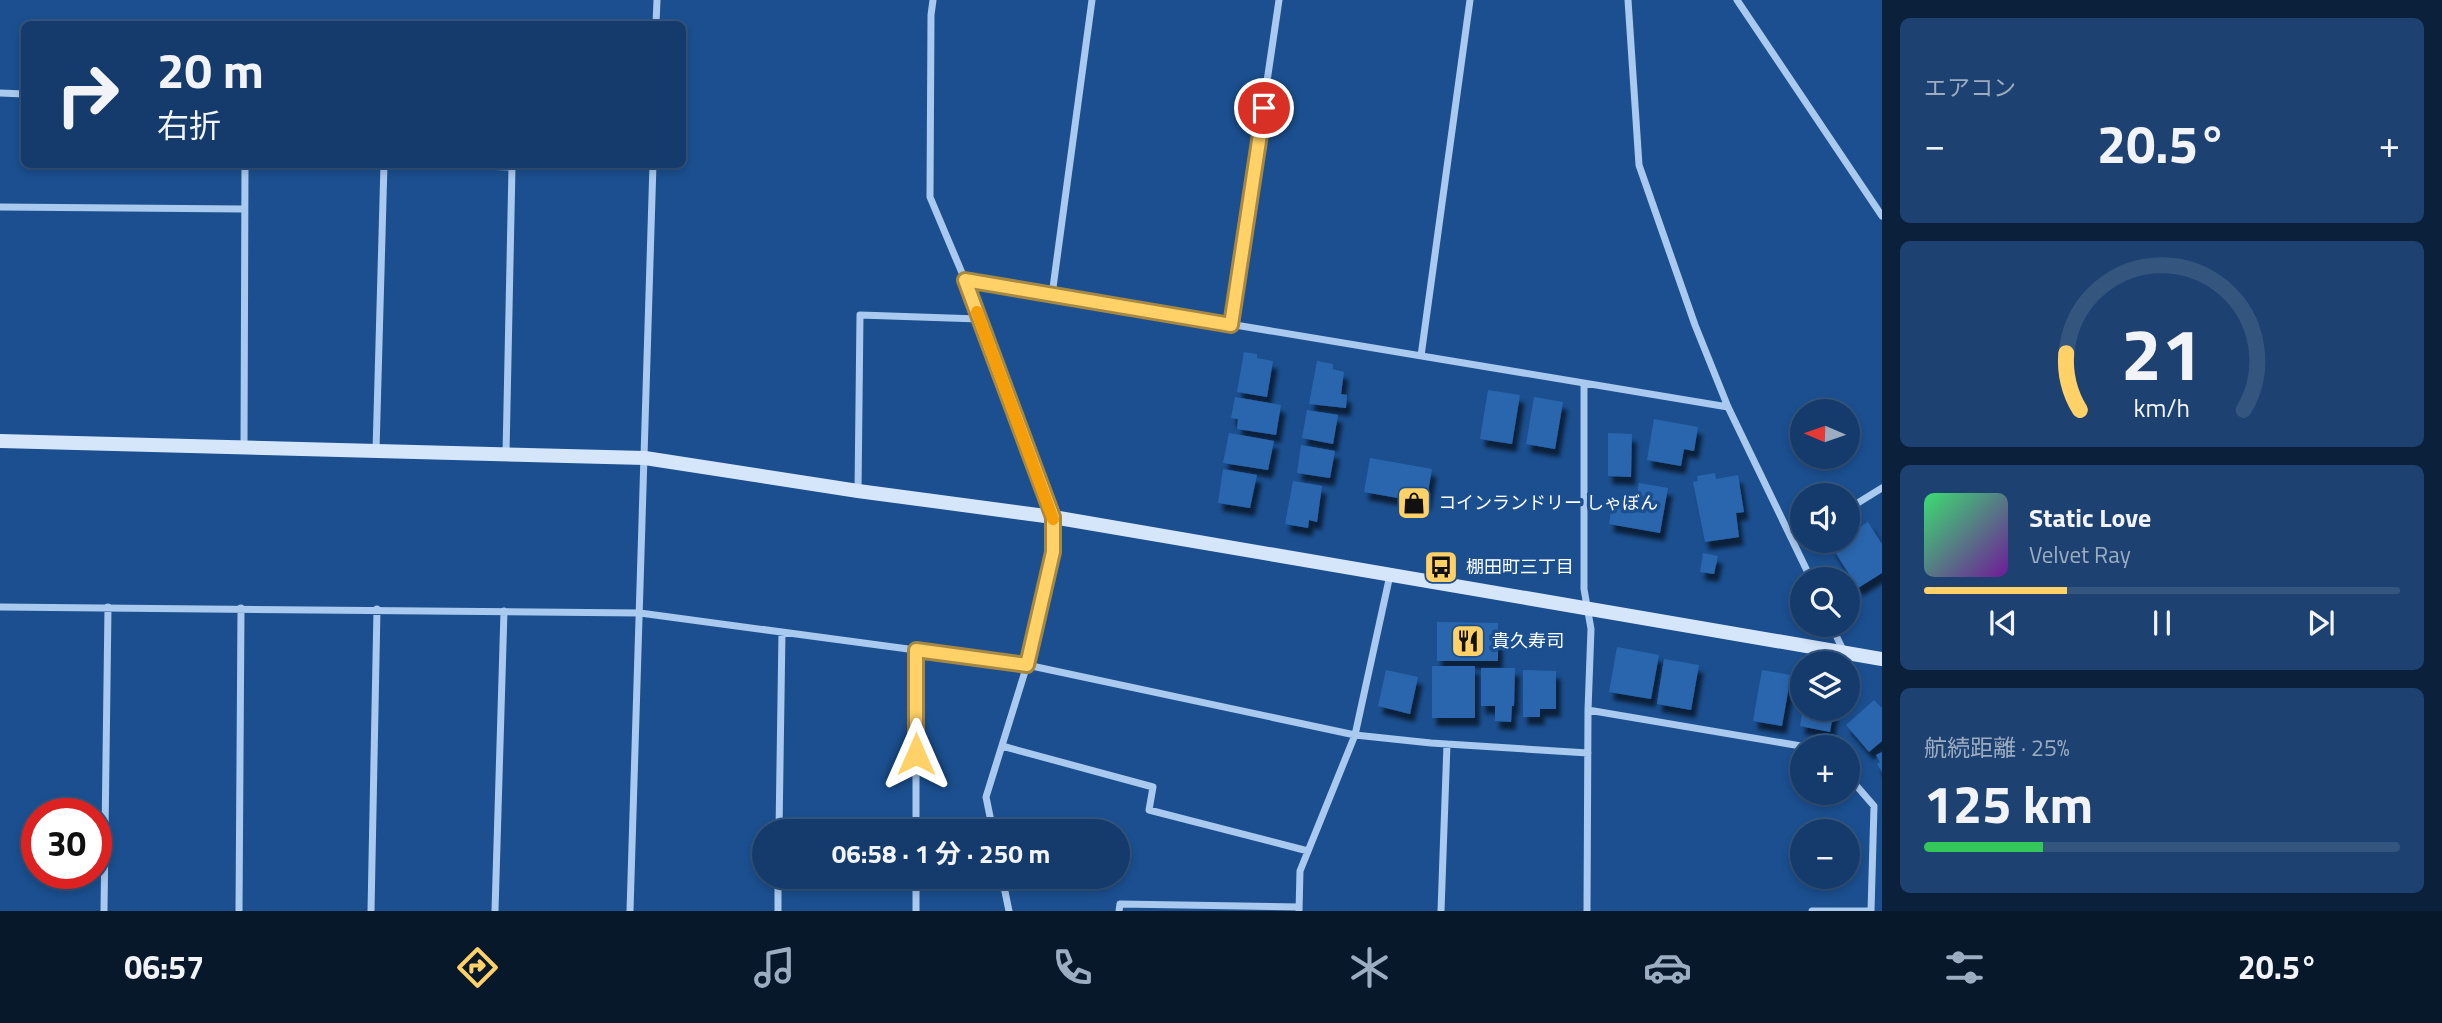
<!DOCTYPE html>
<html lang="ja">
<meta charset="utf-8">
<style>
:root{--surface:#143b6b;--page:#1d4271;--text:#f1f3f6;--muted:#9dadc1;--line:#33557e;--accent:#ffd166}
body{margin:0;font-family:"Titillium Web","Noto Sans JP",sans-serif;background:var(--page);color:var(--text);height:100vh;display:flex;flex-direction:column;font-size:26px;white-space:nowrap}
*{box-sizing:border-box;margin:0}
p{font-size:23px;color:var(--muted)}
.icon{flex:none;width:38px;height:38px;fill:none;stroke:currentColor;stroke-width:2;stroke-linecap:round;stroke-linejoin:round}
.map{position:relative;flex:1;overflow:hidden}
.panel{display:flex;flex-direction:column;gap:18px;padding:18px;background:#0b203b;width:560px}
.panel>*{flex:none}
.banner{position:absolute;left:21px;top:21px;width:665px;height:147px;border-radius:10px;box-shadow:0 4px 10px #0003,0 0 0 2px var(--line);background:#143b6b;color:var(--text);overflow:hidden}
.needle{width:46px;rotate:272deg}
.buttons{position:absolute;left:1790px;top:399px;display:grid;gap:14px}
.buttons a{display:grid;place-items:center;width:70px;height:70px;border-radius:50%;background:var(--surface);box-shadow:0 4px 10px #0003,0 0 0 2px var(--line);font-size:35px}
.speed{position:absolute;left:21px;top:798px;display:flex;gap:14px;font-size:35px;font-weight:700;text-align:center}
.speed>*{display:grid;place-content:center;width:91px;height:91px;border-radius:50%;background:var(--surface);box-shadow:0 4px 10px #0003,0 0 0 2px var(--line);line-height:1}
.speed .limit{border:10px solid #d22;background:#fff;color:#111}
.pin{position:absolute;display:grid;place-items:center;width:60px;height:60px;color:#fff;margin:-30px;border:4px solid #fff;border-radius:50%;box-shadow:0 2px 7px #0007}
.me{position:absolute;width:77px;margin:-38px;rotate:0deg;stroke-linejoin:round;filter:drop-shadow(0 0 5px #0008)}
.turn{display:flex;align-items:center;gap:24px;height:147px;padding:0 21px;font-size:32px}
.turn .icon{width:91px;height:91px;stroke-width:2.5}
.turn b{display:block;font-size:49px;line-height:60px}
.big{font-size:52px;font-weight:700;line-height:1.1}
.panel .widget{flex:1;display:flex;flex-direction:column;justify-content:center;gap:10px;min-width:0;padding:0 24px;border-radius:10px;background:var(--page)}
.panel .dial{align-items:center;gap:0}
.dial svg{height:182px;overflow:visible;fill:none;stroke:var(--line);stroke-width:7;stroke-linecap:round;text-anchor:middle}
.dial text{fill:var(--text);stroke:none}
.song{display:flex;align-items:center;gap:21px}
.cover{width:84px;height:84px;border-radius:10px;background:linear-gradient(135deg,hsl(140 70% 55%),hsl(280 70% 35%))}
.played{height:7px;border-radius:4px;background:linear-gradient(90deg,var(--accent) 30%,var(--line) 30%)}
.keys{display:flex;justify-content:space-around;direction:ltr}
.heat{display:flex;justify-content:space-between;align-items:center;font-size:38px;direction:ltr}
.charge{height:10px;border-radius:5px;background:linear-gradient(90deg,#34c759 25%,var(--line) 0)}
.trip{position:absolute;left:752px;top:819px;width:378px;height:70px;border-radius:35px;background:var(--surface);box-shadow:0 4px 10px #0003,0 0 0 2px var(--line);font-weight:700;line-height:70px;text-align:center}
.tab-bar{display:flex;height:112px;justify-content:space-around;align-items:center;background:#08182b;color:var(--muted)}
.tab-bar .icon{width:49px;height:49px}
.tab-bar .current{color:var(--accent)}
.tab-bar b{font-size:32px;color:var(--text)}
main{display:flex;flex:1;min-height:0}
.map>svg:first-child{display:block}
.building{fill:#2a66ad;filter:url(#shadow)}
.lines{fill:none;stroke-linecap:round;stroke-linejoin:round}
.street{stroke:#a9c9ee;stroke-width:7}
.secondary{stroke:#d6e6fa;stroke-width:14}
.route-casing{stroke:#a68842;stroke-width:18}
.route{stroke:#ffd166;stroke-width:12}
.slow{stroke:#f59e0b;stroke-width:12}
.labels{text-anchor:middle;stroke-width:7;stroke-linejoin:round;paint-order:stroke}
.poi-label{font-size:18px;fill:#fff;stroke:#1b4f8f;text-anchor:start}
</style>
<main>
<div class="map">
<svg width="1882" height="911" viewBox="0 0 1882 911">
<defs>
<filter id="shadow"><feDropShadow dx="4.5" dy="8" stdDeviation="2" flood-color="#0009"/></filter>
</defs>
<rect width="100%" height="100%" fill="#1b4f8f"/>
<path class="building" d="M1244 352 1257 354V358L1273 361 1267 397 1237 392Z
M1317 361 1333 364V369L1344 372 1341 394 1347 395 1346 408 1309 404Z
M1488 390 1520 395 1512 444 1480 439Z
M1235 397 1281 405 1276 435 1237 429 1238 419 1231 418Z
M1534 397 1563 402 1555 449 1526 444Z
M1307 410 1338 415 1333 444 1302 438Z
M1654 419 1698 427 1694 451 1684 449 1681 466 1647 460Z
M1229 433 1274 441 1268 470 1223 463Z
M1608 433 1632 434 1631 477 1608 476Z
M1301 445 1335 451 1330 478 1297 473Z
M1370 458 1432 469 1426 503 1364 492Z
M1223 469 1257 475 1250 508 1218 503Z
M1715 473 1716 479 1738 475 1744 512 1736 513 1739 537 1705 542 1693 482 1698 481 1697 476Z
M1293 481 1322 486 1317 522 1309 520 1308 528 1285 524Z
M1639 483 1668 488 1660 533 1609 524 1613 499 1635 503Z
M1868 522 1882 544V573L1858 588 1831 546 1839 541H1848V535Z
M1703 553 1718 556 1714 574 1700 572Z
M1437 622 1498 623V661H1437Z
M1617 647 1659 655 1651 699 1609 692Z
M1664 659 1699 665 1691 710 1657 704Z
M1432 666H1475V718H1432Z
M1481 668H1515L1514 706H1512L1511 722 1495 721V706H1481Z
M1386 670 1418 677 1410 714 1378 706Z
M1523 670 1556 671V709H1540V717H1523Z
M1762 670 1791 675 1782 726 1753 721Z
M1874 700 1882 708V741L1869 752 1846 725Z
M1803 709H1834L1830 732 1800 726Z
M1882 752V772L1877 764 1880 762 1876 755Z"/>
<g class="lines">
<path class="street" d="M933 0 931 15 930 197 965 280 1053 517V552L1027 665 986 797 993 831
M1628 0 1639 165 1695 325 1728 407 1811 579
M1737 0 1882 216
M656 24 657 0
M0 93 24 94
M420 164 512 167 506 454
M0 207 244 209
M965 280 1728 407
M1052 295 1092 0
M1231 325 1279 0
M1421 356 1470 0
M1584 383V589L1591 629 1588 710 1587 911
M244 447 245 164
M376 451 384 164
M858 491 860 315 979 319
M1848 509 1882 488
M0 607 640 613 1027 665 1355 735 1431 743 1588 753
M1831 625 1844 652
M1588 710 1807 747
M1002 746 1153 787 1149 810 1308 851
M1848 776 1874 806 1871 911
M779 831 782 632
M916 831V650
M1002 877 1009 911
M104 911 108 607
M239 911 241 608
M371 911 377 609
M495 911 504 611
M630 911 653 164
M778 911V877
M916 911V877
M1119 911 1120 904 1299 907
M1299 911 1300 871 1355 735 1390 575
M1441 911 1447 744
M1812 911H1871"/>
<path class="secondary" d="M0 441 645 458 858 491 1053 517 1882 659"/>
</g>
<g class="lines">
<g class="route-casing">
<path id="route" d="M916 754V650L1027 665 1053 552V517L965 280 1231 325 1264 108"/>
</g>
<use href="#route" class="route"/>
<path class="slow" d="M977 312 1053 519"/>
</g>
<defs>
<g id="shop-square" transform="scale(1.75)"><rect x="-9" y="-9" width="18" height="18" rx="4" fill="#ffd166" stroke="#1b4f8f"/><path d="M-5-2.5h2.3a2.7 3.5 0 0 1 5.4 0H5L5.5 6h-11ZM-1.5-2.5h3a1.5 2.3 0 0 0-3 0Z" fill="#111"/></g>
<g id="bus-square" transform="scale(1.75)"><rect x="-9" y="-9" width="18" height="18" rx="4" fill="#ffd166" stroke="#1b4f8f"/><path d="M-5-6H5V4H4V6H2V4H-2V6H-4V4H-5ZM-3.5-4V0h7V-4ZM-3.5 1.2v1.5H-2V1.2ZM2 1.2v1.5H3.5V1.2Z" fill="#111"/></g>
<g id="restaurant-square" transform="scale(1.75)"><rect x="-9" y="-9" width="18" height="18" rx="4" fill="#ffd166" stroke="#1b4f8f"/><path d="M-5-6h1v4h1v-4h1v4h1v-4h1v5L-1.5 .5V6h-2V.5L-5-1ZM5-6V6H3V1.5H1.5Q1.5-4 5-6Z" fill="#111"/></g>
</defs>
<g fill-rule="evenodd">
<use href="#shop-square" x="1414" y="503"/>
<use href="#bus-square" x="1441" y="567"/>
<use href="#restaurant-square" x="1468" y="641"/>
</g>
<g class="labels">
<g class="poi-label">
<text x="1438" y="509">コインランドリー しゃぼん</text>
<text x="1466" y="573">棚田町三丁目</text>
<text x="1492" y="647">貴久寿司</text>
</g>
</g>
</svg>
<div class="buttons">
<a><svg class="needle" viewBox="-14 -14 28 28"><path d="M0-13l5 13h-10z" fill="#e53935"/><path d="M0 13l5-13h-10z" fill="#9dadc1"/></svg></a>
<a><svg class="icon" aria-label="sound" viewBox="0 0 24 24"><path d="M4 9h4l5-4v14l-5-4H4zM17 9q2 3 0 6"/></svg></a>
<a><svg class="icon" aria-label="search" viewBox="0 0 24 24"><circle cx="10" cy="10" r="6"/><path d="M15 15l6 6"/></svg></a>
<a><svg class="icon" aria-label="layers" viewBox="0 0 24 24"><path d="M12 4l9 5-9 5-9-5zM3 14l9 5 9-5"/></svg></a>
<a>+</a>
<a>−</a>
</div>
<div class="speed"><div class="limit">30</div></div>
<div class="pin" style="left:1264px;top:108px;background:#d93025"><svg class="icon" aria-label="arrive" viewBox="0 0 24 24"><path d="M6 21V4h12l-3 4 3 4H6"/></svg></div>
<svg class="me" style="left:916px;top:754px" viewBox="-20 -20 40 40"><path d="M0-17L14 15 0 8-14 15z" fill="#ffd166" stroke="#fff" stroke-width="4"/></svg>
<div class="trip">06:58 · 1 分 · 250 m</div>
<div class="banner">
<div class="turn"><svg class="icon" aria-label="right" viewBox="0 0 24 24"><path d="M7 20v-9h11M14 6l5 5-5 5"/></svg><div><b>20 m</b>右折</div></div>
</div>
</div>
<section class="panel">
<div class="widget"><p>エアコン</p>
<div class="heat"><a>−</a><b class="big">20.5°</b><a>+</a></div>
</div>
<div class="widget dial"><svg viewBox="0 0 100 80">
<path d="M14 69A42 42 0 1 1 86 69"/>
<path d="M14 69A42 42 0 0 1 8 44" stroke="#ffd166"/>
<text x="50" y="56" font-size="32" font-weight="700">21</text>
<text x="50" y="72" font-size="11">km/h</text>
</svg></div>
<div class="widget">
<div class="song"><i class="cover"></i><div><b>Static Love</b><p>Velvet Ray</p></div></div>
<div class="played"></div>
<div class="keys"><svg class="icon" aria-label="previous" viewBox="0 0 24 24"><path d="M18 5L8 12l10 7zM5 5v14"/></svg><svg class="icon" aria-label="pause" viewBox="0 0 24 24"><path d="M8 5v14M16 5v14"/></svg><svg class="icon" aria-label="next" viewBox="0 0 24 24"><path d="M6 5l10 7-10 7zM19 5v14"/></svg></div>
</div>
<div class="widget"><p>航続距離 · 25%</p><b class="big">125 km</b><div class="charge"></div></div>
</section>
</main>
<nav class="tab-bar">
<b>06:57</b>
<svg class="icon current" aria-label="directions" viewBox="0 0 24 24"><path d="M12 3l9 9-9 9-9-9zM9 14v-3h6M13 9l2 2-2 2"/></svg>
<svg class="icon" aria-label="music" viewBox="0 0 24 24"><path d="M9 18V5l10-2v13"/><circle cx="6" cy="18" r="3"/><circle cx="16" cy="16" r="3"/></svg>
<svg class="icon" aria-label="phone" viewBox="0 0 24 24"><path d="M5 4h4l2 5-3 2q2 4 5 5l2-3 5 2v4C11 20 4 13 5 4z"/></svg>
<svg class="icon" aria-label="climate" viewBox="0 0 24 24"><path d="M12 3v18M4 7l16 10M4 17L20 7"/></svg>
<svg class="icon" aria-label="car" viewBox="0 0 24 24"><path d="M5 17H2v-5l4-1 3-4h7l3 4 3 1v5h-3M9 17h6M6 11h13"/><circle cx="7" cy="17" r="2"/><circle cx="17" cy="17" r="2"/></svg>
<svg class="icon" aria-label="filters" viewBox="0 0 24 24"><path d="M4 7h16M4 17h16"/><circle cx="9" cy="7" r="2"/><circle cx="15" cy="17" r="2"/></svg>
<b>20.5°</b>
</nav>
